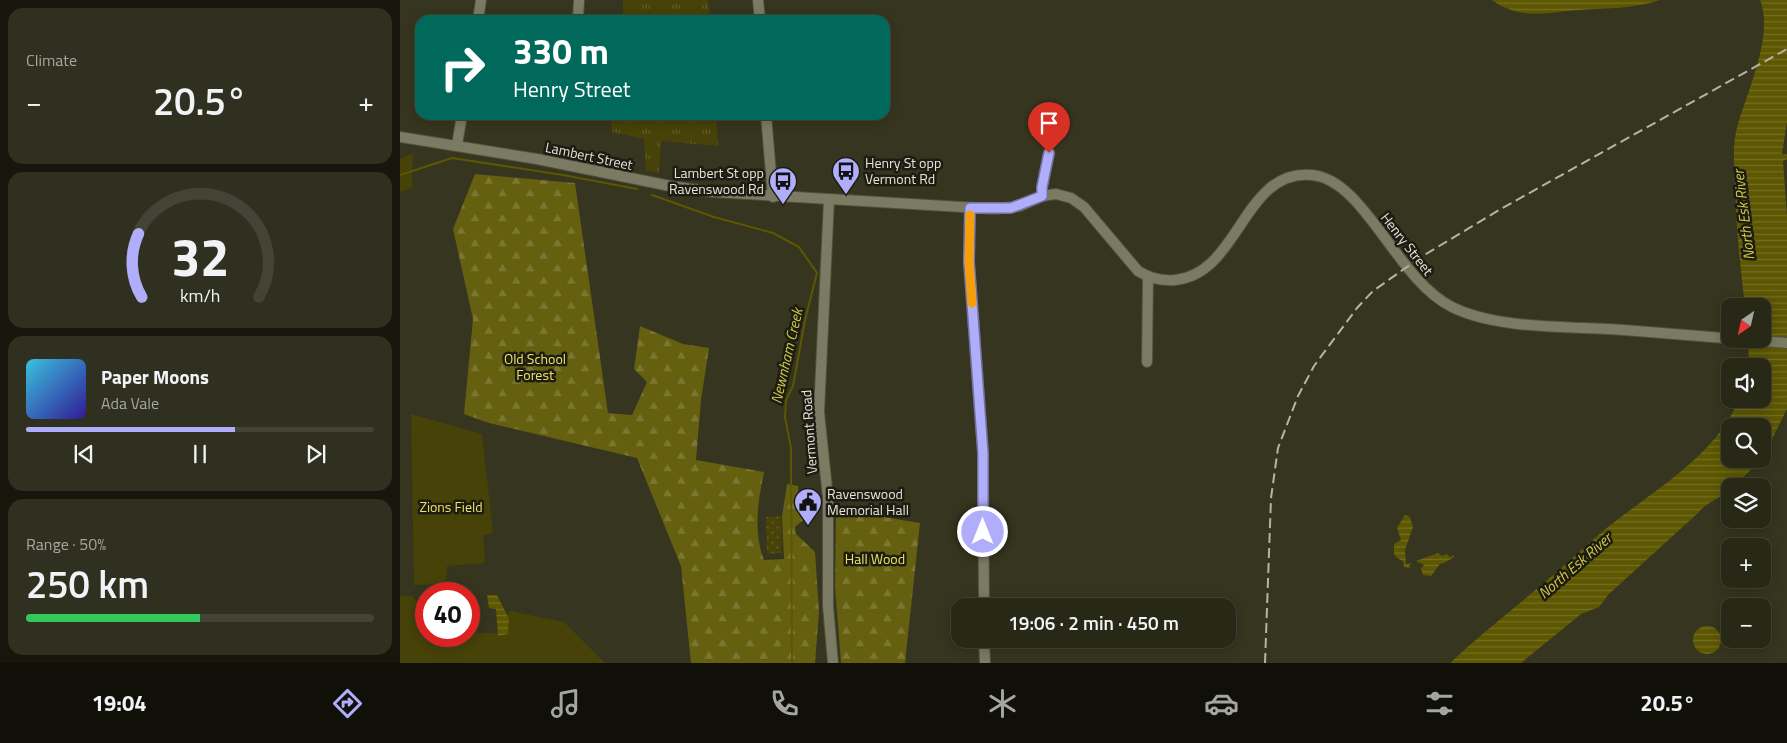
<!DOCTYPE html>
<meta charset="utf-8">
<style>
:root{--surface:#282817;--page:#303020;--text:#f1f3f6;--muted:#a5a6a1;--line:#444436;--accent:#b0aefa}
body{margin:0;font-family:"Titillium Web",sans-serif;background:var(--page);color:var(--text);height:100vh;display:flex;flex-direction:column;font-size:19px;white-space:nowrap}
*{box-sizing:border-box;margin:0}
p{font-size:16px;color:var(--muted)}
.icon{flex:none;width:28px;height:28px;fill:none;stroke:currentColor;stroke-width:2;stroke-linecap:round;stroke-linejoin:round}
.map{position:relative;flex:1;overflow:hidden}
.sheet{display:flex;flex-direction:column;gap:8px;padding:8px;background:#16160d;width:400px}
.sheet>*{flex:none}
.banner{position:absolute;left:15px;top:15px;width:475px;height:105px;border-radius:15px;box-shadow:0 2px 12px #0003,0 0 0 1px var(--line);background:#00695c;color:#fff;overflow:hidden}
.needle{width:32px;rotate:214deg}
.tools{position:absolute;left:1321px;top:298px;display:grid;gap:10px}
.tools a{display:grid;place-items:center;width:50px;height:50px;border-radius:10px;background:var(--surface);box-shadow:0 2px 12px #0003,0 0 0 1px var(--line);font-size:25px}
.speed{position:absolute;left:15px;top:582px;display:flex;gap:10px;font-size:25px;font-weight:700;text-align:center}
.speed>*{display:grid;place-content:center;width:65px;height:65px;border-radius:50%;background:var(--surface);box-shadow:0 2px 12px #0003,0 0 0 1px var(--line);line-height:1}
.speed .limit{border:8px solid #d22;background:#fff;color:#111}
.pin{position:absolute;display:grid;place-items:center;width:42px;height:42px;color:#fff;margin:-51px -21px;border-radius:50% 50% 50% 0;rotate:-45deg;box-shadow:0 0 5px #0007}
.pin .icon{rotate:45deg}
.me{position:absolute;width:55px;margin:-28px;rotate:0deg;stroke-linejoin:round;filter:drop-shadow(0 0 4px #0008)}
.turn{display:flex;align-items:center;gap:18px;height:105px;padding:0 15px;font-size:22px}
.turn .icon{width:65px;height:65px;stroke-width:2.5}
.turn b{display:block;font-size:35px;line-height:42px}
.big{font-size:38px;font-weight:600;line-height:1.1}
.sheet .tile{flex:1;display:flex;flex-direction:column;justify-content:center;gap:8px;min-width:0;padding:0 18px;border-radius:15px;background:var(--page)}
.sheet .dial{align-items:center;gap:0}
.dial svg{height:130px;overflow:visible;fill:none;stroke:var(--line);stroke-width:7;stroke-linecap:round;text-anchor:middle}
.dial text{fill:var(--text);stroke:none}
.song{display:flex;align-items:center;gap:15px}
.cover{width:60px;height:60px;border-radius:8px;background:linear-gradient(135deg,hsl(190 70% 55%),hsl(250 70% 35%))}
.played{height:5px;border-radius:2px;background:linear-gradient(90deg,var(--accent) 60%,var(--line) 60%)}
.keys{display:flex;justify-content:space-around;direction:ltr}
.heat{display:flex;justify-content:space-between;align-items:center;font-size:28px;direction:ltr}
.charge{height:8px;border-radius:4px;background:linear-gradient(90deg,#34c759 50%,var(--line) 0)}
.trip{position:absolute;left:551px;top:598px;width:285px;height:50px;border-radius:15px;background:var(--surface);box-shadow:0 2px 12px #0003,0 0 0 1px var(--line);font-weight:600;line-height:50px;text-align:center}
.tabs{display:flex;height:80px;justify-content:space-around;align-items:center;background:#101009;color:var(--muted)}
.tabs .icon{width:35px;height:35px}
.tabs .on{color:var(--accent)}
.tabs b{font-size:22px;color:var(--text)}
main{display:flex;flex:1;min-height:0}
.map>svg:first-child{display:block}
.grass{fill:url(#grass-tufts)}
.forest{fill:url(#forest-firs)}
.park{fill:#464208}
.garden{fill:url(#garden-dots)}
.water{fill:url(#water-rules)}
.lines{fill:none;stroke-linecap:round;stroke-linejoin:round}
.stream{stroke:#5d5701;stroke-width:2}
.minor-casing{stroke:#51503d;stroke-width:12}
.minor{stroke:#7b7a62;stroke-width:10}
.rail{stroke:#b5b4a5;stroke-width:2;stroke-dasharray:10 5;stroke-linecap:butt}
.route-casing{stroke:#7271a2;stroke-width:12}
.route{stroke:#b0aefa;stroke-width:9}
.slow{stroke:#f59e0b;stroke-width:9}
.labels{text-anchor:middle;stroke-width:5;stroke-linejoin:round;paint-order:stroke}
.street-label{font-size:14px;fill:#e4e4d7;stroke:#1c1c12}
.poi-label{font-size:14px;fill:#e4e4d7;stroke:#1c1c12;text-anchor:start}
.park-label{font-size:14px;fill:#ede464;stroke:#1c1c12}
.water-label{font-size:15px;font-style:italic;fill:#d3c946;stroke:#1c1c12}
</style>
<main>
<section class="sheet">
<div class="tile"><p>Climate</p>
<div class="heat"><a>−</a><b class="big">20.5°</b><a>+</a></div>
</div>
<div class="tile dial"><svg viewBox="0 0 100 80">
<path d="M14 69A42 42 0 1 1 86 69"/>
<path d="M14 69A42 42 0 0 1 12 30" stroke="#b0aefa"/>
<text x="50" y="56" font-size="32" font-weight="700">32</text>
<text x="50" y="72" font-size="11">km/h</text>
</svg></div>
<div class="tile">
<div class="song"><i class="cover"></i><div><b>Paper Moons</b><p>Ada Vale</p></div></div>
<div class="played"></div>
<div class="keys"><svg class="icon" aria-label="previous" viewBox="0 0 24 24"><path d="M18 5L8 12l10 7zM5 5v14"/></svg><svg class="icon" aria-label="pause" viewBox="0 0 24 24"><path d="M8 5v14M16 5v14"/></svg><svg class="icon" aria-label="next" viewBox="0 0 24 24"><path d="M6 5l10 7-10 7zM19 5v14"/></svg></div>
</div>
<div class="tile"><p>Range · 50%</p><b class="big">250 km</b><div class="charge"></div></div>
</section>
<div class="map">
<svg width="1387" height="663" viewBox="0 0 1387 663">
<defs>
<pattern id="grass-tufts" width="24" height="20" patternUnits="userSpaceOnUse" patternTransform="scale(1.25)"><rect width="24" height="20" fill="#464208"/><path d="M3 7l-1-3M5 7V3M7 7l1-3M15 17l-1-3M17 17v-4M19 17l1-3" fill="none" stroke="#615d2b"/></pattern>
<pattern id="forest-firs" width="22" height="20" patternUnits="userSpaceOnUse" patternTransform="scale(1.25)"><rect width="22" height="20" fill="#655f10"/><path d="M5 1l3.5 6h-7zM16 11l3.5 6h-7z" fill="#7b7632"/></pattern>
<pattern id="garden-dots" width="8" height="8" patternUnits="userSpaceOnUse" patternTransform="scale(1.25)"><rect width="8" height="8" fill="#464208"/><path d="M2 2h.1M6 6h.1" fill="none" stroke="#615d2b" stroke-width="1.8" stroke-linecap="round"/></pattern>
<pattern id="water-rules" width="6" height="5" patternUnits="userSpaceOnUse" patternTransform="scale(1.25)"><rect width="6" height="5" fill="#5d5701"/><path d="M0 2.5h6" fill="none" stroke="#746f25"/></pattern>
</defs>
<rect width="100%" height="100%" fill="#36351f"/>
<path class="grass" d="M223 0H308L310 20H223Z
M211 115H316L318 146 261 141 259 173 246 171 244 139 212 132Z"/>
<path class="forest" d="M75 174 175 183 208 413 232 415 247 382 234 369 240 326 283 344 309 348 301 400 296 460 364 472C358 501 353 531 364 560L384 559 382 517 387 484 398 486 399 515 407 517 395 527 396 534 415 552 419 612 415 663H291L281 566 237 458 89 423 64 414 73 319 53 229Z
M436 509 520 523 505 663H441L435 587Z"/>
<path class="park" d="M13 153 12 188 0 192V159Z
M11 414 82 434 93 532 83 536 85 563 47 566 46 584 14 585Z
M0 596H12L19 603 26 636H69V633H97L110 611 164 622 205 663H0Z"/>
<path class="garden" d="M381 516 382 553 367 554 366 517Z"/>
<path class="water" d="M1092 0H1260C1233 9 1207 8 1180 10 1147 12 1121 21 1092 0Z
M1360 0H1387V122L1382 154H1387V159L1383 161 1387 216V409L1362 459V426H1330V459H1362L1334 486H1330V490C1319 499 1307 502 1298 513L1209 594 1199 607 1181 614 1121 663H1050C1082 633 1117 606 1151 577 1170 561 1188 543 1208 527 1253 491 1317 455 1339 399H1362V366H1349L1348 339H1362V306H1345C1340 266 1336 226 1335 185 1334 165 1332 143 1338 124 1348 90 1374 34 1360 0Z
M1005 515 1010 517 1013 527 1005 550 1006 564 1012 563 1009 566 1011 568 1004 567 1003 561C992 556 994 554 994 544L1001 540 997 528Z
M1038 553 1042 556 1047 554 1050 557 1054 555V557L1044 563 1040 564 1031 576 1023 575 1021 569 1024 565 1016 561Z
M87 595H97L109 619 108 634 98 636 96 609 89 608Z
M1293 640a14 14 0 1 1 28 0a14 14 0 1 1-28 0Z"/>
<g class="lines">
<path class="stream" d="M0 175 52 158 163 175 237 189
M252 195 314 217 373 233 399 247 417 273 405 320 393 386 386 400 385 417 391 448 392 663"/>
<g class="minor-casing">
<path id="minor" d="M358 0 360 20
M78 20 81 0
M178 20 179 0
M366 115 373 197
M0 137 137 159 270 186 313 192 595 209 620 206 642 196 656 194 671 198 684 207 738 271C749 278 762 281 775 280 840 274 843 168 912 175 965 180 996 279 1052 307 1098 330 1172 326 1224 330 1279 334 1333 339 1387 343
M57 145 62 115
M642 196V187L649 153
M429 200 419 412 428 498V606L433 663
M570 208 569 261 583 453 584 606
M747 362 748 277
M584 639 585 663"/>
</g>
<use href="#minor" class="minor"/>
<path class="rail" d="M865 663 871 498 878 448 898 396 914 366 957 308 973 291 1021 257 1099 210 1387 49"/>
</g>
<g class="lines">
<g class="route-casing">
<path id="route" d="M583 532V453L569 262 570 208H611L642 196V187L649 153"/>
</g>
<use href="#route" class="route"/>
<path class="slow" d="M570 215 569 262 572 303"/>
</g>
<defs>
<g id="bus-pin" transform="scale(1.4375)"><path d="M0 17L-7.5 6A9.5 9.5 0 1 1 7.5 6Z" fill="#b0aefa" stroke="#1c1c12"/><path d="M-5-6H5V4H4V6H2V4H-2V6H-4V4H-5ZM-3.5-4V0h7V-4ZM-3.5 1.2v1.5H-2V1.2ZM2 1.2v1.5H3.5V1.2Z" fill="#111"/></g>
<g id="civic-pin" transform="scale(1.4375)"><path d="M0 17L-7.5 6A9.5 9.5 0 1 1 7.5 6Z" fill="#b0aefa" stroke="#1c1c12"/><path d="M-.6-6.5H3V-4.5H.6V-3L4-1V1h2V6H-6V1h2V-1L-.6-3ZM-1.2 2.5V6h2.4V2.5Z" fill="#111"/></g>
</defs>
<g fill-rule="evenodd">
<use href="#bus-pin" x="446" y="171"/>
<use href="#bus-pin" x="383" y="181"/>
<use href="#civic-pin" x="408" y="502"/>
</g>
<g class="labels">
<g class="street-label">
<text transform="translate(189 156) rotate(12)" y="5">Lambert Street</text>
<text transform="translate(1007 244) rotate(52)" y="5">Henry Street</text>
<text transform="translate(409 432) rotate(-94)" y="5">Vermont Road</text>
</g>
<g class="poi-label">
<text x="465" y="168">Henry St opp<tspan x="465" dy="16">Vermont Rd</tspan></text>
<text x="364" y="178" text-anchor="end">Lambert St opp<tspan x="364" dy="16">Ravenswood Rd</tspan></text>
<text x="427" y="499">Ravenswood<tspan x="427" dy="16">Memorial Hall</tspan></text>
</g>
<g class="park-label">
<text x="135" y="364">Old School<tspan x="135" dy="16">Forest</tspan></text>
<text x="51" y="512">Zions Field</text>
<text x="475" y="564">Hall Wood</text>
</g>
<g class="water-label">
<text transform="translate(1344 215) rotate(-97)" y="5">North Esk River</text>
<text transform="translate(387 356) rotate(-77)" y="5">Newnham Creek</text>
<text transform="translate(1175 566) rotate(-41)" y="5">North Esk River</text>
</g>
</g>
</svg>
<div class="tools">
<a><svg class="needle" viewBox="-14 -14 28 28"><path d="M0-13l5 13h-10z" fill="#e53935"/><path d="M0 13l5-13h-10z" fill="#a5a6a1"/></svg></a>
<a><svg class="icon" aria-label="sound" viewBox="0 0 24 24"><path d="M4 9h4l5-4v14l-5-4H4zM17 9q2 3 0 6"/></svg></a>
<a><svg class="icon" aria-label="search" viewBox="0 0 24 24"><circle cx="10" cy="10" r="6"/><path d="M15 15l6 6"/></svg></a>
<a><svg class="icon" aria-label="layers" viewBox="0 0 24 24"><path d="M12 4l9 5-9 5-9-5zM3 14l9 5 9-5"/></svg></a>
<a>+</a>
<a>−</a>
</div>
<div class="speed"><div class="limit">40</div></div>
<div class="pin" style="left:649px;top:153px;background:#d93025"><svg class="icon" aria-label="arrive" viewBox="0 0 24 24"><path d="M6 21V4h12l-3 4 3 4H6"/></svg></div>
<svg class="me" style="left:583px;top:532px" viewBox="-20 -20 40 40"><circle r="17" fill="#b0aefa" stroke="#fff" stroke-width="3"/><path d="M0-11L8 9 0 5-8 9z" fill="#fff"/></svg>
<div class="trip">19:06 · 2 min · 450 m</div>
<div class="banner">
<div class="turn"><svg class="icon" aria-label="right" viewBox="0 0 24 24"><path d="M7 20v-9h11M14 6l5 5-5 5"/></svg><div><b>330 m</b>Henry Street</div></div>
</div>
</div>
</main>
<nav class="tabs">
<b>19:04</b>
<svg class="icon on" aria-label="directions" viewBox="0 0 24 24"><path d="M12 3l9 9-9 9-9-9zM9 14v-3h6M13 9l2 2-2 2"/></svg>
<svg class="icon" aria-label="music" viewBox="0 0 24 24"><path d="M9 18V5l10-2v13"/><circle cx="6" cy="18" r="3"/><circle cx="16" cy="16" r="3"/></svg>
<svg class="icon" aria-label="phone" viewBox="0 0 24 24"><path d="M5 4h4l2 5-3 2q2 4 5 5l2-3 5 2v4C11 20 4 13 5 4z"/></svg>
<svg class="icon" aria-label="climate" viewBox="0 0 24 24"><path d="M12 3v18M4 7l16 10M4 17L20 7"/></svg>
<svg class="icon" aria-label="car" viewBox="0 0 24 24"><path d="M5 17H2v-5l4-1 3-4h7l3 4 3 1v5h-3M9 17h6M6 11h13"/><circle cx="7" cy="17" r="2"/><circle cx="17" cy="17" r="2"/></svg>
<svg class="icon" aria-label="filters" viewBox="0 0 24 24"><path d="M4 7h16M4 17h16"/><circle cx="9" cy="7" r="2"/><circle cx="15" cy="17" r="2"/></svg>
<b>20.5°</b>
</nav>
